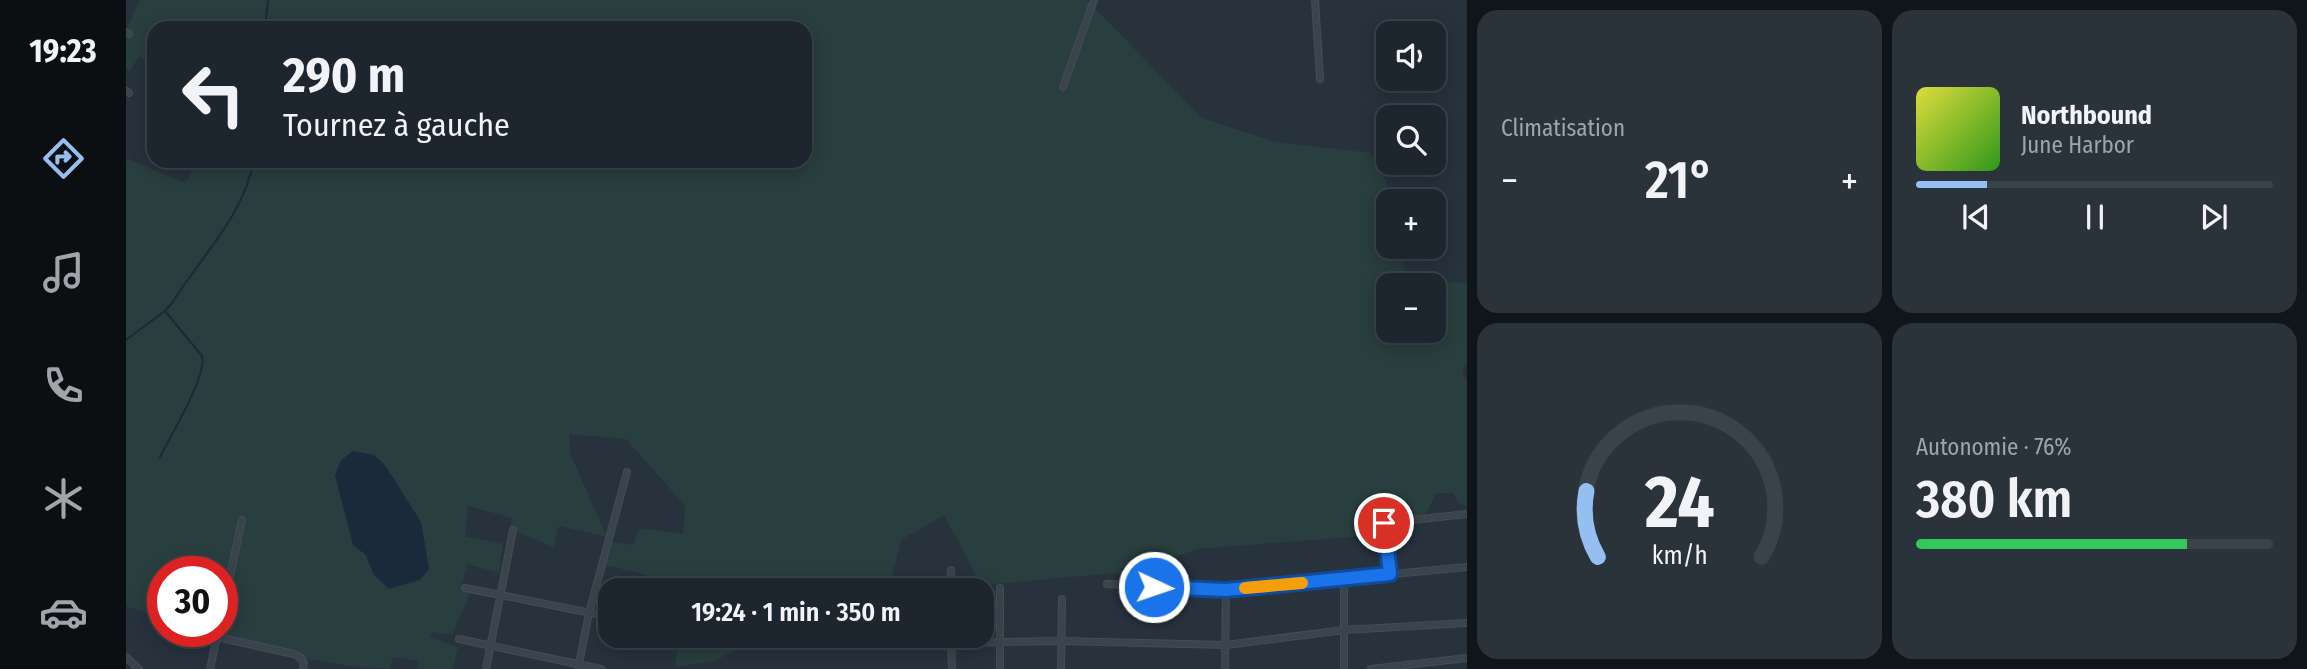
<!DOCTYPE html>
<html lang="fr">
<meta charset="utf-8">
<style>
:root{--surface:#1d262e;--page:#2a323a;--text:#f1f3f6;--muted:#a0a5aa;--line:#3b434a;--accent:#94bff0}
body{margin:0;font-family:"Fira Sans Condensed",sans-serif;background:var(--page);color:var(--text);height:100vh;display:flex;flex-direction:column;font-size:26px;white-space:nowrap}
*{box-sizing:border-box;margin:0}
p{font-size:23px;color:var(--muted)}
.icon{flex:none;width:38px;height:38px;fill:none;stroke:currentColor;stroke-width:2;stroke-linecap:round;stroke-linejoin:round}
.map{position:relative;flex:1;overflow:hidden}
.details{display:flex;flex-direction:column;gap:10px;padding:10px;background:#101519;width:840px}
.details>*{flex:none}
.top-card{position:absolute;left:21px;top:21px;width:665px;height:147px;border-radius:21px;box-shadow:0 4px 18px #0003,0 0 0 2px var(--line);background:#1d262e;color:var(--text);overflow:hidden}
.buttons{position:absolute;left:1250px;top:21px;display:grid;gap:14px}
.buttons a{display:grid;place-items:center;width:70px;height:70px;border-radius:14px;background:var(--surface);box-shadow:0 4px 18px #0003,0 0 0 2px var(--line);font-size:35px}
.speed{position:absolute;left:21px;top:556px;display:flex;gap:14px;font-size:35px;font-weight:700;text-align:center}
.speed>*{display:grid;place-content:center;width:91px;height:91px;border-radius:50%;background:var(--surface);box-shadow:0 4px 18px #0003,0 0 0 2px var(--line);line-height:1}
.speed .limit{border:10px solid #d22;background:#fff;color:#111}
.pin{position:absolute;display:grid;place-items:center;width:60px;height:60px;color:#fff;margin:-30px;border:4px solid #fff;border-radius:50%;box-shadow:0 2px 7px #0007}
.me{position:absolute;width:77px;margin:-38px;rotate:93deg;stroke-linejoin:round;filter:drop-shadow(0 0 5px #0008)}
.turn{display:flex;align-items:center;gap:24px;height:147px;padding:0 21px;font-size:32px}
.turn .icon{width:91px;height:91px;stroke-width:2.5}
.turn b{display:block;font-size:49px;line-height:60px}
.big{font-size:52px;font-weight:600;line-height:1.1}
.details .tile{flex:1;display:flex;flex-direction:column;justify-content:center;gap:10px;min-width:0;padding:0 24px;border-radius:21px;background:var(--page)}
.details .dial{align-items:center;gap:0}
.dial svg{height:182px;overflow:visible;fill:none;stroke:var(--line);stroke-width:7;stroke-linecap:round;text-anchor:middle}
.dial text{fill:var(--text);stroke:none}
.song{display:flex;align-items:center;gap:21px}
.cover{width:84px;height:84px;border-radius:10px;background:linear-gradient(135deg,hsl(60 70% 55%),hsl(110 70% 35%))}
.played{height:7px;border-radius:4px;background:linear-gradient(90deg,var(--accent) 20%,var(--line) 20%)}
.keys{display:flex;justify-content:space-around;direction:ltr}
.heat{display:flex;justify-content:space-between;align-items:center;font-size:38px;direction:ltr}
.charge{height:10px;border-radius:5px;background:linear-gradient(90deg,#34c759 76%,var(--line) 0)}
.details .tiles{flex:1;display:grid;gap:10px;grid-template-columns:repeat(2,1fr)}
.trip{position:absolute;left:472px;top:578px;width:396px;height:70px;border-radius:21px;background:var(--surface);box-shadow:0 4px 18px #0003,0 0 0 2px var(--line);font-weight:600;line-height:70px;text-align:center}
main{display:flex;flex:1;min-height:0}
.dock{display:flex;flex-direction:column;width:126px;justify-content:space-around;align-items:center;background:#0c0f12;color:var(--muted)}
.dock .icon{width:49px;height:49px}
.dock .active{color:var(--accent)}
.dock b{font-size:32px;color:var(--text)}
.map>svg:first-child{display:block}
.green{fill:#293e3e;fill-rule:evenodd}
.water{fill:#1a2a3b}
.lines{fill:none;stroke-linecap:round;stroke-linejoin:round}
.stream{stroke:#1a2a3b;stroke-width:2}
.minor-casing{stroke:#444d56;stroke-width:8}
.minor{stroke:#3a444d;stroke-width:6}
.route-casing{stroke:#114b97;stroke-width:18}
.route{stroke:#1a73e8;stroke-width:12}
.slow{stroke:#f59e0b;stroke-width:12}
</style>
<main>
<nav class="dock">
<b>19:23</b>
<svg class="icon active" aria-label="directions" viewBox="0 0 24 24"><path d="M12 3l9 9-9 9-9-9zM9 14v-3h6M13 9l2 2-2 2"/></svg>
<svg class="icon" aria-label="music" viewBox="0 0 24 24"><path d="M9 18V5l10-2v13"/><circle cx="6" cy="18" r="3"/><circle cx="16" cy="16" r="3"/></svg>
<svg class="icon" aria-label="phone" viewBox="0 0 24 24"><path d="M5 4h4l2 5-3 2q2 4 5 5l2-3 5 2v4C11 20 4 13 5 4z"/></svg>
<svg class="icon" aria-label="climate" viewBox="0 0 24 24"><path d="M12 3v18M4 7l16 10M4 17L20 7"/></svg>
<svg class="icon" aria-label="car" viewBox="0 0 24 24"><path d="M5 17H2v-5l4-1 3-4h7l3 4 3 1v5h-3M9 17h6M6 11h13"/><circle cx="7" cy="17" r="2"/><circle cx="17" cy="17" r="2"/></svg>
</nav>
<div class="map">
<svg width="1341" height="669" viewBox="0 0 1341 669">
<rect width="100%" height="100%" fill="#27323d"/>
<path class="green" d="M14 0H961L1076 118 1150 142 1244 153 1260 180 1264 201H1262V247H1274L1279 273 1305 282 1341 283V364L1338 366 1336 372 1341 380V506L1333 504 1327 493H1310L1297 520 1257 519 1239 536 1071 549 1012 571 855 585 818 515 775 540 763 590H502L505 583 520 586 521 575 479 565 485 542 507 545 513 528 557 534 559 506 500 439 443 434 444 453 481 537 433 526 428 547 384 529 386 518 342 506 339 536 377 544 373 573 342 564 334 589 344 594 326 635 307 632 304 637 332 647 327 669H292L293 661 267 657 263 669 224 666 132 651 76 632H96V572H37V619L0 606V163L2 159 59 183 73 161H679V28H28V67L13 56 4 71 0 69V30ZM1262 285H1307V331H1262ZM209 476 282 503 295 522 303 569 248 575 214 494Z
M553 635H636L589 661 549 667Z"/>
<path class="water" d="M227 451 248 455 258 464 266 476 295 522 303 569 294 580 263 589 248 575 240 555 227 545 209 475 215 460Z"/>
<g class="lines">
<path class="stream" d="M139 28 142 0
M0 340 39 311 46 303C73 259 120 213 127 161
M34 457C44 437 82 374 76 356L39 311"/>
<g class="minor-casing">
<path id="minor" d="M1189 0 1194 79
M0 32 3 34
M937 87 968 0
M0 91 3 93
M825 570V590
M1264 574 1258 523 1341 514
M1218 580V669
M981 584 1100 590 1341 567
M339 588 485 617
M96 613 116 520
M32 626 37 629
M41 632 46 634 91 637 168 654 175 658 178 663 177 669
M825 635 826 669
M333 639 475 669
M725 645 935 641 1100 645 1218 630 1341 623
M0 657 13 669
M84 669 92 632
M360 669 387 530
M452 669 463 613 501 472
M874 669V588
M935 669 936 599
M1099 669 1100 590
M1245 669 1341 658"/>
</g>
<use href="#minor" class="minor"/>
</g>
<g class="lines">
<g class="route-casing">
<path id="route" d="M1028 587 1100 590 1264 574 1258 523"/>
</g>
<use href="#route" class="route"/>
<path class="slow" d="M1119 588 1176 583"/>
</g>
</svg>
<div class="buttons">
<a><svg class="icon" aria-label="sound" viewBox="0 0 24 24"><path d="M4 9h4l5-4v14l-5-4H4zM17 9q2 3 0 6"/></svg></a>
<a><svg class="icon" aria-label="search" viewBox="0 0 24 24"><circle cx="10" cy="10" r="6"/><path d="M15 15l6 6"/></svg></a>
<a>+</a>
<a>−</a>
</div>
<div class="speed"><div class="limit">30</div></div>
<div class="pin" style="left:1258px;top:523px;background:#d93025"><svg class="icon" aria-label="arrive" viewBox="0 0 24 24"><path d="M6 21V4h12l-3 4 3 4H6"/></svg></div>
<svg class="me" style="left:1028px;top:587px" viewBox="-20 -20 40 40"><circle r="17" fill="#1a73e8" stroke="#fff" stroke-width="3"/><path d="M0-11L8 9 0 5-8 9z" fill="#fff"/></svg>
<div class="trip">19:24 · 1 min · 350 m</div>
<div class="top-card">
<div class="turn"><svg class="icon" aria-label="left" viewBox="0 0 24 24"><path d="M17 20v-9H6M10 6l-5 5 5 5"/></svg><div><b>290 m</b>Tournez à gauche</div></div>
</div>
</div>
<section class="details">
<div class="tiles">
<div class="tile"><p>Climatisation</p>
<div class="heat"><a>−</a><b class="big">21°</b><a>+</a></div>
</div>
<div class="tile">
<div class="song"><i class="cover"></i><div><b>Northbound</b><p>June Harbor</p></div></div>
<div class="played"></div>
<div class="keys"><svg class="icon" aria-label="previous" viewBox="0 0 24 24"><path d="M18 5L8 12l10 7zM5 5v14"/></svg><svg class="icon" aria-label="pause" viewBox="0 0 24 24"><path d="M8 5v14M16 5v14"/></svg><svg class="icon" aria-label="next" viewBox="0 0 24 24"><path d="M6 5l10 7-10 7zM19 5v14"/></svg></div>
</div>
<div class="tile dial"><svg viewBox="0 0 100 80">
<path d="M14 69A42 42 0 1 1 86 69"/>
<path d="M14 69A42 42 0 0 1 9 40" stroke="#94bff0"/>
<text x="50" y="56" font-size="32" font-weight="700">24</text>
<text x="50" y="72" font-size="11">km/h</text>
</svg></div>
<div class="tile"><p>Autonomie · 76%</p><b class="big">380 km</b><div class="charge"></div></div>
</div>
</section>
</main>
